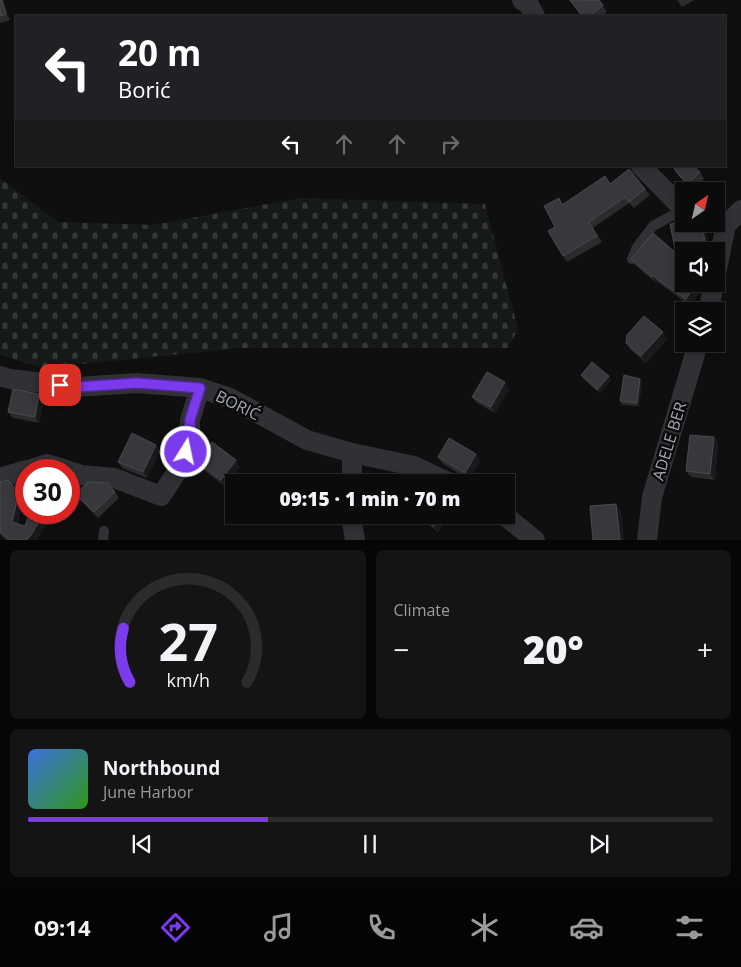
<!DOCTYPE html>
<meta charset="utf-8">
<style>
:root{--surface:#0b0b0c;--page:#141415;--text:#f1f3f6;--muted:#9a9b9d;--line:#2b2b2d;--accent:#7c3aed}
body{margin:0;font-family:"Open Sans",sans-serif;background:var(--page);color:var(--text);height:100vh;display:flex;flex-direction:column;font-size:19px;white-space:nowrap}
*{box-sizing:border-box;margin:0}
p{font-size:16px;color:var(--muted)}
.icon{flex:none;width:28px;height:28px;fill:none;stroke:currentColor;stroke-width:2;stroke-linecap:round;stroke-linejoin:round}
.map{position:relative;height:540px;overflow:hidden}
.details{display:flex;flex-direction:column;gap:10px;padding:10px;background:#060607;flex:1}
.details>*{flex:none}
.hud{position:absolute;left:15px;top:15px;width:711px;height:152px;border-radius:0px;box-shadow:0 2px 8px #0003,0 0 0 1px var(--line);background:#202124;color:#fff;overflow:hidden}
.needle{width:32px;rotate:34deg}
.buttons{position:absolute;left:675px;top:182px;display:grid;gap:10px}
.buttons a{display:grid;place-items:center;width:50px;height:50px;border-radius:0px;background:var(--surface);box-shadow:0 2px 8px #0003,0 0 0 1px var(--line);font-size:25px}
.speed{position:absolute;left:15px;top:459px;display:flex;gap:10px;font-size:25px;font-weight:700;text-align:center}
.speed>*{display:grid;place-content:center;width:65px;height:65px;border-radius:50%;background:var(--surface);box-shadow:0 2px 8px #0003,0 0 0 1px var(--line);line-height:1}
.speed .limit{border:8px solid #d22;background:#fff;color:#111}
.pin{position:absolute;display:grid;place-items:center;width:42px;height:42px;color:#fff;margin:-21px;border-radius:10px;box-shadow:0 2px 8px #0006}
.me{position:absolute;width:55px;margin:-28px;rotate:10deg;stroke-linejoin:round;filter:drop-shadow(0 0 4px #0008)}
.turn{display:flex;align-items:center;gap:18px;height:105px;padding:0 20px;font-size:22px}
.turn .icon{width:65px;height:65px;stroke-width:2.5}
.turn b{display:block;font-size:35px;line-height:42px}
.lanes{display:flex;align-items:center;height:48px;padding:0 20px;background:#0003;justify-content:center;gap:25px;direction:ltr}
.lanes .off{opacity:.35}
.big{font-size:38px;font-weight:800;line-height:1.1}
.details .tile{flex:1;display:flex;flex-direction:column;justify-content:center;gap:8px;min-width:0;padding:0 18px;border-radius:8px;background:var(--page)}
.details .dial{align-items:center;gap:0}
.dial svg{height:130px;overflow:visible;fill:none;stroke:var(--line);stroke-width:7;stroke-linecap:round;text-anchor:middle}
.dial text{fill:var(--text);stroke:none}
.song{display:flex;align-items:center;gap:15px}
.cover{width:60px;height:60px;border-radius:8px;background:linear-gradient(135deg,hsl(220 70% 55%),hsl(110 70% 35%))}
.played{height:5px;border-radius:2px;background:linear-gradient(90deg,var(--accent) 35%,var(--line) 35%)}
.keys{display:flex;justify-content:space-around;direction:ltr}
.heat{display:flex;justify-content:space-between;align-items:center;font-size:28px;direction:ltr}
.details .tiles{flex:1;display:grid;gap:10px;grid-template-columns:1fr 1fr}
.tile:last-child{grid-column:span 2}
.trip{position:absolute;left:225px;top:474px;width:290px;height:50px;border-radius:0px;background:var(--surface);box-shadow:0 2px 8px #0003,0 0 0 1px var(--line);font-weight:800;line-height:50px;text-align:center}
.tab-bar{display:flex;height:80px;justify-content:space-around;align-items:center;background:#040405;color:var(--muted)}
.tab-bar .icon{width:35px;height:35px}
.tab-bar .selected{color:var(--accent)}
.tab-bar b{font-size:22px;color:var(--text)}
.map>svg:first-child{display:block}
.cemetery{fill:url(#cemetery-stones)}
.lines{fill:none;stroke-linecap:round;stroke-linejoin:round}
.service{stroke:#303135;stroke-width:10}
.minor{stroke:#303135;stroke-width:20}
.wall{fill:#2b2b2e}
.shaded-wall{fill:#1a1a1c}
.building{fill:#38383c;stroke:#484a4e}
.route-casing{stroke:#51269a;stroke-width:12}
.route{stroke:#7c3aed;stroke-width:9}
.labels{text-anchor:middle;stroke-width:5;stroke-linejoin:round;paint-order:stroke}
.street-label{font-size:16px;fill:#a1a6b0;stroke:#0a0a0b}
</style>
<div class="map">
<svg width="741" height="540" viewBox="0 0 741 540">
<defs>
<pattern id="cemetery-stones" width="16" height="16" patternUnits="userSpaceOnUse" patternTransform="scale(1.25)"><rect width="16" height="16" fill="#161a16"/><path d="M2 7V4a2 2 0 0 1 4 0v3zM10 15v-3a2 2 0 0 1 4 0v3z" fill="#353835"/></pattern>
</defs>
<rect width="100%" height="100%" fill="#0f0f10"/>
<path class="cemetery" d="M0 178 58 222H66L152 225 301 198 485 204 518 329 508 348H241L42 368 0 355Z"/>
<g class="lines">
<path class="service" d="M632 259 637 247 653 226 682 210
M103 540 104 531"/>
<path class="minor" d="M522 0 529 5 535 16
M641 166 684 210
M716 274 726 225 741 210
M708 311 714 284
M0 376 10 379 77 387 137 383 200 388 230 398 307 440 352 453 414 466 448 482
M352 453V482
M28 470 47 464 67 470
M69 471 82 475 114 478 161 496 182 464 190 440V420L200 388
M0 478 26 470
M352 515V523L355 540
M504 515 535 540
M647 540 652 497 698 344"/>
</g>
<path class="wall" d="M0 0 10 20 0 23Z
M569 0H599L607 12 601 16H582Z
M677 0H694L682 7Z
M674 169 700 172 704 179 692 190 678 175Z
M610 184 645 189 650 195 634 208 629 203 593 228 602 242 567 262 563 256 555 227 563 205Z
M670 224H705V225L709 249 695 251H684V284H703L700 292 690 306 658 282 656 283 635 265 631 259 676 253Z
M667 339 646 363 630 349 626 343Z
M581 375 609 376 611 380 600 393 583 378Z
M640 379 642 382 639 406 622 405 620 401Z
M509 389 495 413 477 403 472 397Z
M39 394 44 400 39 423 13 418 8 412Z
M714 437 718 443 715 480 691 477 686 471Z
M160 451 147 478 122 468 118 462Z
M476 454 480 461 469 480 442 463 438 457Z
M197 462 240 467 225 486 201 468Z
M0 482 19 493 23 499 18 524 25 526 30 512H58L39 534 40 535 36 540H6L0 534Z
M115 492 119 498 98 518 80 500 76 494Z
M417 515H452L438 532Z"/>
<path class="shaded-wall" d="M2 0H4L10 20 6 14Z
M702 224H705V225L709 249 705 242Z
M653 276 658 282 656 283 652 277Z
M696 284H703L700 292 690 306 686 299Z
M663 332 667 339 646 363 641 356Z
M609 376 611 380 600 393 597 390Z
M640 379 642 382 639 406 637 403Z
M505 382 509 389 495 413 491 407Z
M39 394 44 400 39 423 35 417Z
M714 437 718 443 715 480 710 474Z
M156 445 160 451 147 478 143 472Z
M476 454 480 461 469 480 465 473Z
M236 460 240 467 225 486 221 480Z
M69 487 74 494 69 500Z
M19 493 23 499 17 528 12 522Z
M616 504 621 510 624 540H620Z
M48 512H58L39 534 40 535 36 540H27L34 529Z
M443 515H452L438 532 434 526Z"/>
<path class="building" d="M0 0H2L6 14 0 16Z
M570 0H599L603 5 589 16H582Z
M677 166H694L700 172 687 184 674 169Z
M629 169 645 189 629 202 625 197 589 222 597 236 563 256 548 231 555 227 544 206 559 198 562 205 605 176 610 184Z
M684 222V224H702L705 242 676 248 684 253V284H696L686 299 653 276 652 277 631 259 653 233 676 253 670 224Z
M644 316 663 332 641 356 626 343 627 335Z
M592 362 609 376 597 390 581 375Z
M487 372 505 382 491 407 472 397Z
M624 375 640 379 637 403 620 401Z
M13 389 39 394 35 417 8 412Z
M132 433 156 445 143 472 118 462Z
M690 435 714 437 710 474 686 471Z
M449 438 476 454 465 473 438 457Z
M212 442 236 460 221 480 197 462Z
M8 480 19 493 12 522 25 526 30 512H48L34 529H35L27 540H10L0 532V482Z
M88 482 107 483 115 492 94 512 76 494Z
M616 504 620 540H593L590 506Z
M420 515H443L434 526Z"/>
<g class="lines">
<g class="route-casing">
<path id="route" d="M60 385 77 387 137 383 200 388 190 420V440L186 452"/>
</g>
<use href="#route" class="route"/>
</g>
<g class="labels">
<g class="street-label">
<text transform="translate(238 405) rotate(26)" y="6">BORIĆ</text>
<text transform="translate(669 441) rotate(-73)" y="6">ADELE BER</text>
</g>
</g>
</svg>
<div class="buttons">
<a><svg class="needle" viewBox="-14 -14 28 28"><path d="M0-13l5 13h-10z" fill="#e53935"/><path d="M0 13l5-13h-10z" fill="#9a9b9d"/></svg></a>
<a><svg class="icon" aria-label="sound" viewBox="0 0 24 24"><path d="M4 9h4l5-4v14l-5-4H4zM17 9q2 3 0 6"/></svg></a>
<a><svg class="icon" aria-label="layers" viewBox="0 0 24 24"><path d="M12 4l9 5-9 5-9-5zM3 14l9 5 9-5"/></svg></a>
</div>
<div class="speed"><div class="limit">30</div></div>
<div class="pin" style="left:60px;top:385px;background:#d93025"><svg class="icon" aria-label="arrive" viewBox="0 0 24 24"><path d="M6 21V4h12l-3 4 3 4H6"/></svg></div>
<svg class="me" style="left:186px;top:452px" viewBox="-20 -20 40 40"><circle r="17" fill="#7c3aed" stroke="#fff" stroke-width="3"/><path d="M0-11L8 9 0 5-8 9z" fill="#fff"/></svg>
<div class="trip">09:15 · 1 min · 70 m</div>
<div class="hud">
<div class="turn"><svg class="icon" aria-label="left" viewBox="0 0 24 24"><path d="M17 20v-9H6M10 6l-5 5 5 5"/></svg><div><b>20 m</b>Borić</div></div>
<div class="lanes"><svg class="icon" aria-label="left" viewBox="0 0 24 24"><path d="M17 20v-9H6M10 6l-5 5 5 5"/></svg><svg class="icon off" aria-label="ahead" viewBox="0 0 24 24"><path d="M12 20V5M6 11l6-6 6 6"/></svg><svg class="icon off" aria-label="ahead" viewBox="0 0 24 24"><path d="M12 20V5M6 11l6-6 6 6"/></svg><svg class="icon off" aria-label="right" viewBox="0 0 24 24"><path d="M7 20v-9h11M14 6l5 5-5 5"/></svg></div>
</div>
</div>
<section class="details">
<div class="tiles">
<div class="tile dial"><svg viewBox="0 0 100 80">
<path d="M14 69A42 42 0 1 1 86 69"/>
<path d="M14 69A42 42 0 0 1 10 36" stroke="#7c3aed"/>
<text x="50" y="56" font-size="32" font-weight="700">27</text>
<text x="50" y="72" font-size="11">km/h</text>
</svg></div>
<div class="tile"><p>Climate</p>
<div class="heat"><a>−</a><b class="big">20°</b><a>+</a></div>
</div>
<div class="tile">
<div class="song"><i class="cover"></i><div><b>Northbound</b><p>June Harbor</p></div></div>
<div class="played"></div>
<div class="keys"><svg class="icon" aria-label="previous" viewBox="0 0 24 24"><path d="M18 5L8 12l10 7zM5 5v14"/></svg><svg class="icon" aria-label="pause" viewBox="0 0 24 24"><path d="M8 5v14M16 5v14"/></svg><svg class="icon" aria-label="next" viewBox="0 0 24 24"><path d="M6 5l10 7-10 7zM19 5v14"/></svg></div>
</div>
</div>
</section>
<nav class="tab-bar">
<b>09:14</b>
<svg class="icon selected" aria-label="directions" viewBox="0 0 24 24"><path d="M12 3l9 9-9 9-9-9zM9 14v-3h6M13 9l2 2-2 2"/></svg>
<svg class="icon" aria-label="music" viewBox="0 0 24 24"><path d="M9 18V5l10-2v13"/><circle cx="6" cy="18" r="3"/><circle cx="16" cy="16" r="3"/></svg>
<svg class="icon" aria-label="phone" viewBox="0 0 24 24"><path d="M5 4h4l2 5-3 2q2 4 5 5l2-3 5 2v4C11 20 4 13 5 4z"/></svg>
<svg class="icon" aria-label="climate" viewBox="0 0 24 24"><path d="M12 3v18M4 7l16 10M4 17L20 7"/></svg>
<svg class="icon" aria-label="car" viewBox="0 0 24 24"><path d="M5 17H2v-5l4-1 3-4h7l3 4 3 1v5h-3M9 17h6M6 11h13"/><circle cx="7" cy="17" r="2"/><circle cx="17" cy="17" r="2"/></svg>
<svg class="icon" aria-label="filters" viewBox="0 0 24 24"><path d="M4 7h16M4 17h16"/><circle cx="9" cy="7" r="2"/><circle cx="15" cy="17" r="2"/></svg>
</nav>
